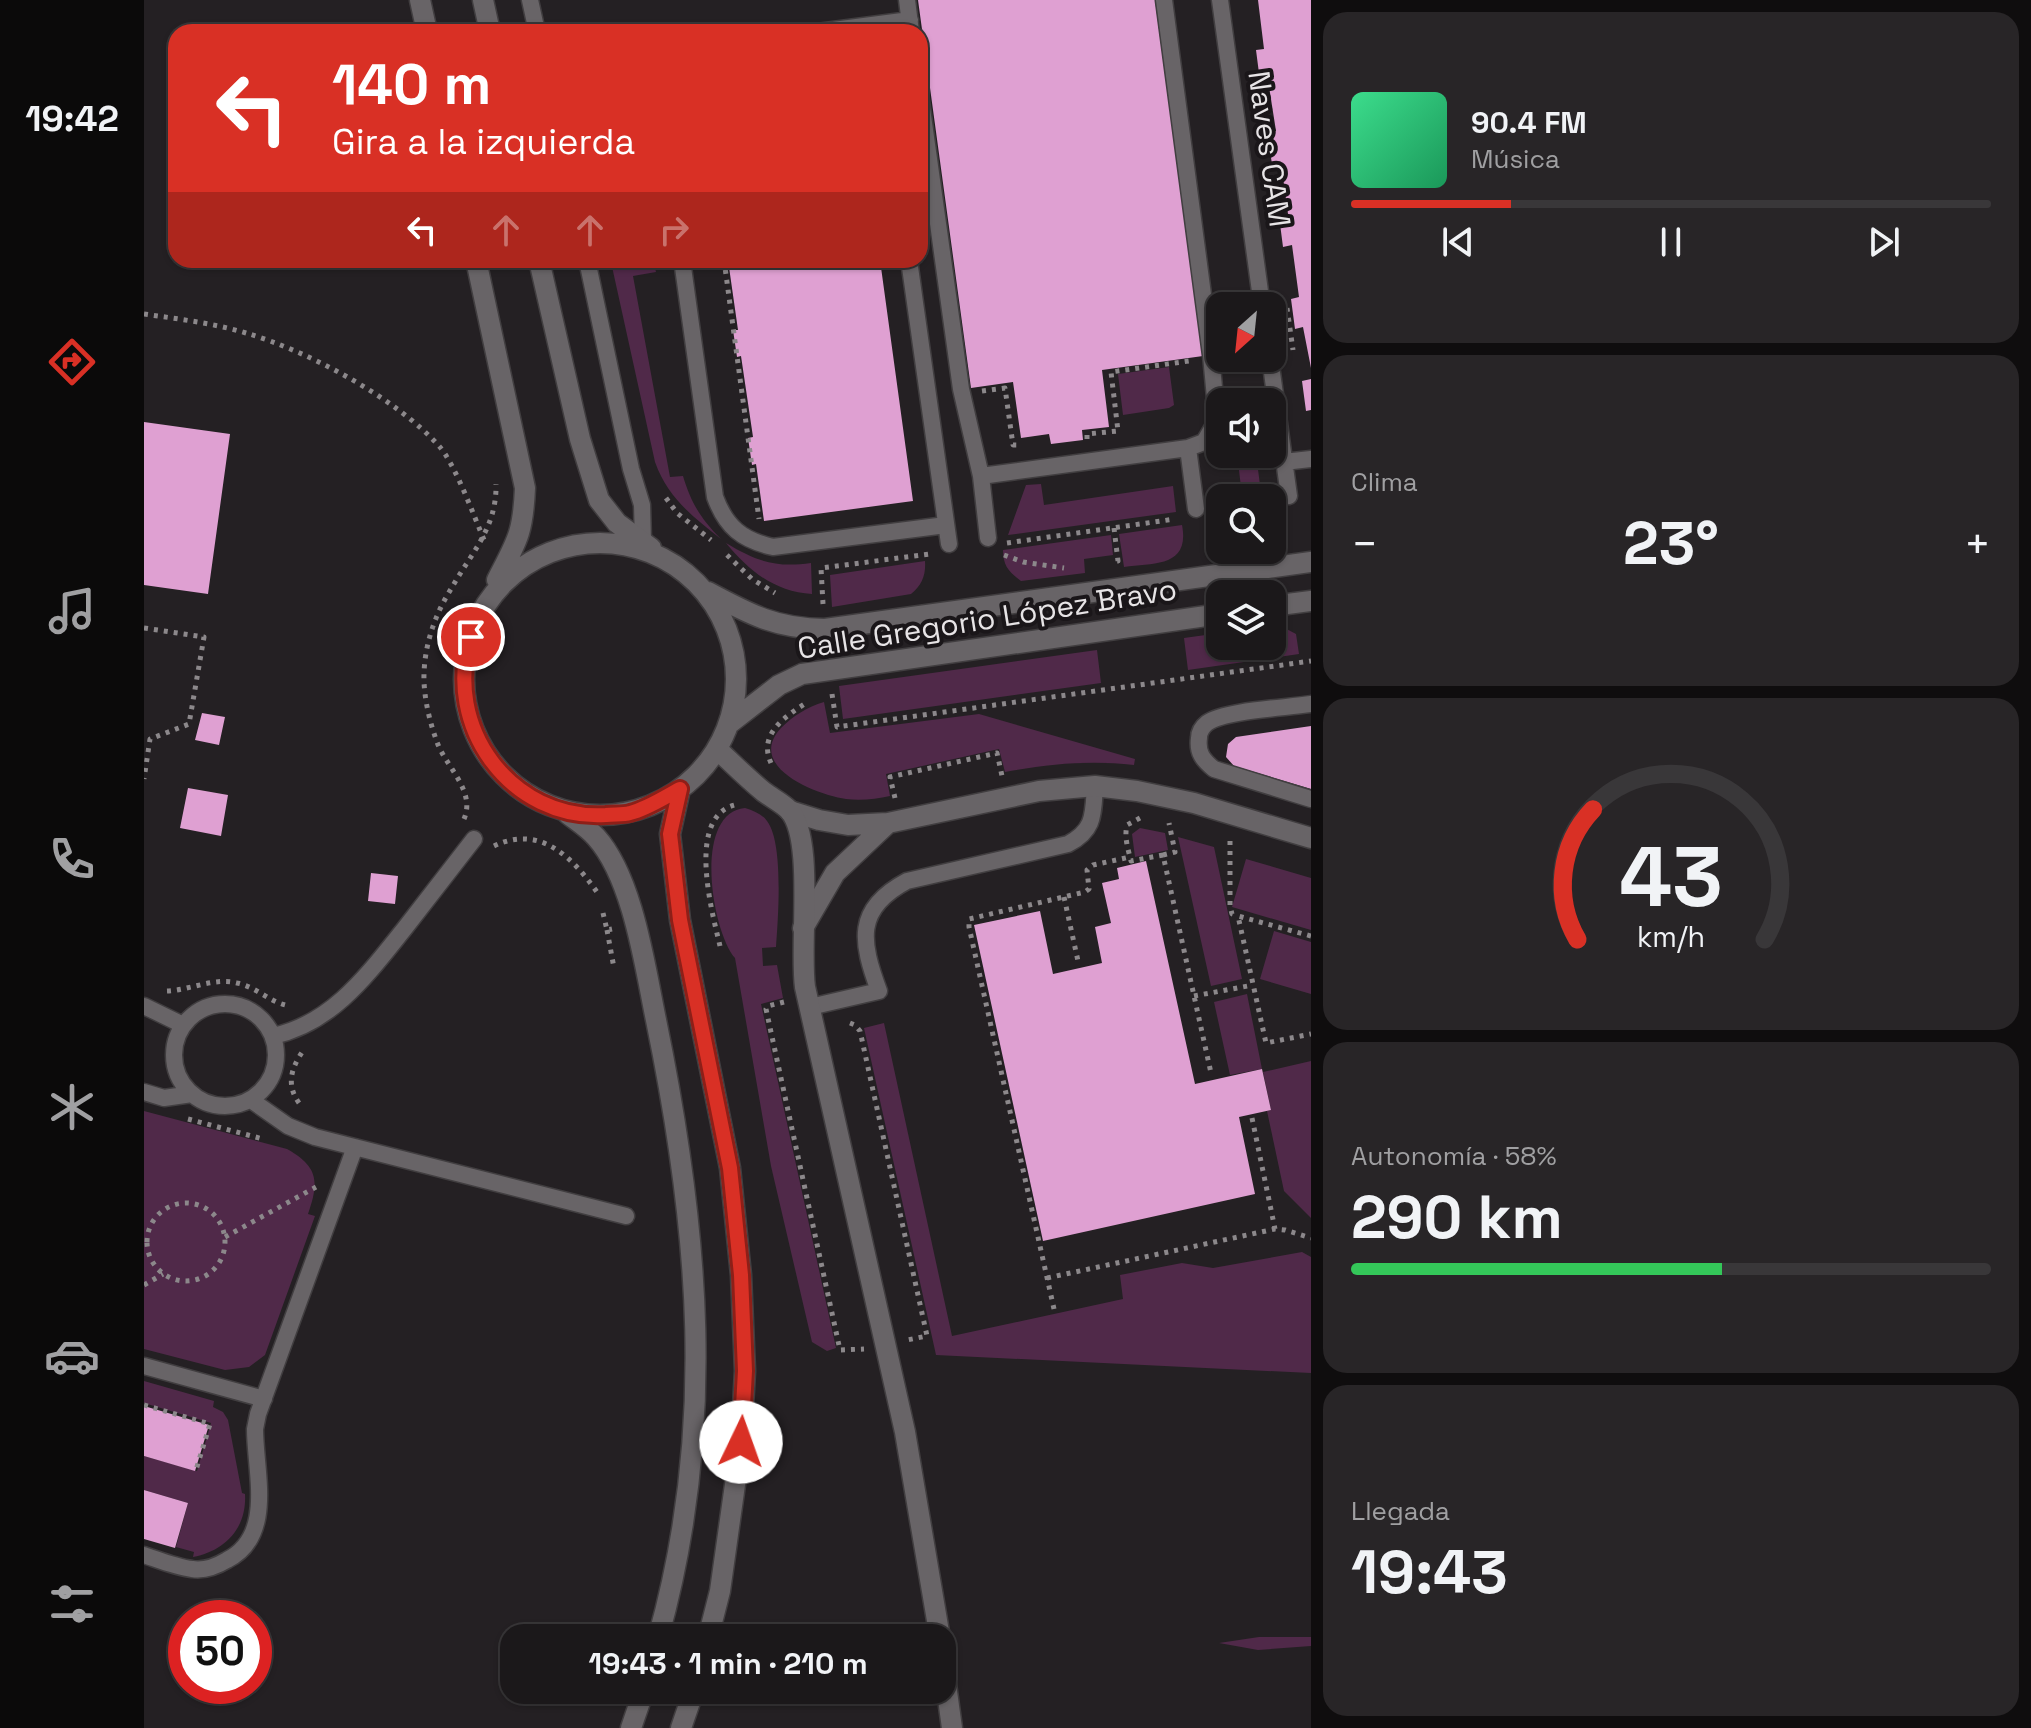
<!DOCTYPE html>
<html lang="es">
<meta charset="utf-8">
<style>
:root{--surface:#1b181a;--page:#282527;--text:#f1f3f6;--muted:#a0a0a2;--line:#393739;--accent:#d93025}
body{margin:0;font-family:"Space Grotesk",sans-serif;background:var(--page);color:var(--text);height:100vh;display:flex;flex-direction:column;font-size:30px;white-space:nowrap}
*{box-sizing:border-box;margin:0}
p{font-size:26px;color:var(--muted)}
.icon{flex:none;width:44px;height:44px;fill:none;stroke:currentColor;stroke-width:2;stroke-linecap:round;stroke-linejoin:round}
.map{position:relative;flex:1;overflow:hidden}
.side{display:flex;flex-direction:column;gap:12px;padding:12px;background:#0f0d0e;width:720px}
.side>*{flex:none}
.banner{position:absolute;left:24px;top:24px;width:760px;height:244px;border-radius:24px;box-shadow:0 2px 6px #0004,0 0 0 2px var(--line);background:#d93025;color:#fff;overflow:hidden}
.needle{width:52px;rotate:207deg}
.tools{position:absolute;left:1062px;top:292px;display:grid;gap:16px}
.tools a{display:grid;place-items:center;width:80px;height:80px;border-radius:16px;background:var(--surface);box-shadow:0 2px 6px #0004,0 0 0 2px var(--line);font-size:40px}
.speed{position:absolute;left:24px;top:1600px;display:flex;gap:16px;font-size:40px;font-weight:700;text-align:center}
.speed>*{display:grid;place-content:center;width:104px;height:104px;border-radius:50%;background:var(--surface);box-shadow:0 2px 6px #0004,0 0 0 2px var(--line);line-height:1}
.speed .limit{border:12px solid #d22;background:#fff;color:#111}
.pin{position:absolute;display:grid;place-items:center;width:68px;height:68px;color:#fff;margin:-34px;border:4px solid #fff;border-radius:50%;box-shadow:0 2px 8px #0007}
.me{position:absolute;width:88px;margin:-44px;rotate:3deg;stroke-linejoin:round;filter:drop-shadow(0 0 6px #0008)}
.turn{display:flex;align-items:center;gap:28px;height:168px;padding:0 32px;font-size:36px}
.turn .icon{width:104px;height:104px;stroke-width:2.5}
.turn b{display:block;font-size:56px;line-height:68px}
.lanes{display:flex;align-items:center;height:76px;padding:0 32px;background:#0003;justify-content:center;gap:40px;direction:ltr}
.lanes .off{opacity:.35}
.big{font-size:60px;font-weight:700;line-height:1.1}
.side .widget{flex:1;display:flex;flex-direction:column;justify-content:center;gap:12px;min-width:0;padding:0 28px;border-radius:24px;background:var(--page)}
.side .dial{align-items:center;gap:0}
.dial svg{height:208px;overflow:visible;fill:none;stroke:var(--line);stroke-width:7;stroke-linecap:round;text-anchor:middle}
.dial text{fill:var(--text);stroke:none}
.song{display:flex;align-items:center;gap:24px}
.cover{width:96px;height:96px;border-radius:12px;background:linear-gradient(135deg,hsl(150 70% 55%),hsl(150 70% 35%))}
.played{height:8px;border-radius:4px;background:linear-gradient(90deg,var(--accent) 25%,var(--line) 25%)}
.keys{display:flex;justify-content:space-around;direction:ltr}
.heat{display:flex;justify-content:space-between;align-items:center;font-size:44px;direction:ltr}
.charge{height:12px;border-radius:6px;background:linear-gradient(90deg,#34c759 58%,var(--line) 0)}
.trip{position:absolute;left:356px;top:1624px;width:456px;height:80px;border-radius:24px;background:var(--surface);box-shadow:0 2px 6px #0004,0 0 0 2px var(--line);font-weight:700;line-height:80px;text-align:center}
main{display:flex;flex:1;min-height:0}
.tabs{display:flex;flex-direction:column;width:144px;justify-content:space-around;align-items:center;background:#0b0a0a;color:var(--muted)}
.tabs .icon{width:56px;height:56px}
.tabs .selected{color:var(--accent)}
.tabs b{font-size:36px;color:var(--text)}
.map>svg:first-child{display:block}
.green{fill:#502949}
.building{fill:#dfa0d2}
.lines{fill:none;stroke-linecap:round;stroke-linejoin:round}
.lane-casing{stroke:#413e40;stroke-width:19}
.street-casing{stroke:#413e40;stroke-width:23}
.secondary-casing{stroke:#413e40;stroke-width:23}
.path{stroke:#8c888b;stroke-width:5;stroke-dasharray:4 6;stroke-linecap:butt}
.lane{stroke:#686467;stroke-width:16}
.street{stroke:#686467;stroke-width:20}
.secondary{stroke:#686467;stroke-width:20}
.route-casing{stroke:#8d1f18;stroke-width:20}
.route{stroke:#d93025;stroke-width:14}
.labels{text-anchor:middle;stroke-width:8;stroke-linejoin:round;paint-order:stroke}
.street-label{font-size:30px;fill:#e7e4e6;stroke:#1a1619}
</style>
<main>
<nav class="tabs">
<b>19:42</b>
<svg class="icon selected" aria-label="directions" viewBox="0 0 24 24"><path d="M12 3l9 9-9 9-9-9zM9 14v-3h6M13 9l2 2-2 2"/></svg>
<svg class="icon" aria-label="music" viewBox="0 0 24 24"><path d="M9 18V5l10-2v13"/><circle cx="6" cy="18" r="3"/><circle cx="16" cy="16" r="3"/></svg>
<svg class="icon" aria-label="phone" viewBox="0 0 24 24"><path d="M5 4h4l2 5-3 2q2 4 5 5l2-3 5 2v4C11 20 4 13 5 4z"/></svg>
<svg class="icon" aria-label="climate" viewBox="0 0 24 24"><path d="M12 3v18M4 7l16 10M4 17L20 7"/></svg>
<svg class="icon" aria-label="car" viewBox="0 0 24 24"><path d="M5 17H2v-5l4-1 3-4h7l3 4 3 1v5h-3M9 17h6M6 11h13"/><circle cx="7" cy="17" r="2"/><circle cx="17" cy="17" r="2"/></svg>
<svg class="icon" aria-label="filters" viewBox="0 0 24 24"><path d="M4 7h16M4 17h16"/><circle cx="9" cy="7" r="2"/><circle cx="15" cy="17" r="2"/></svg>
</nav>
<div class="map">
<svg width="1167" height="1728" viewBox="0 0 1167 1728">
<rect width="100%" height="100%" fill="#242023"/>
<path class="green" d="M483 260H509L512 272 489 276 526 477 539 476C547 503 557 519 577 539 548 516 524 498 511 462L467 262Z
M1025 367 1030 405 1025 408 979 415 974 374Z
M1093 454H1112L1116 485 1097 487Z
M897 484 900 505 1029 486 1032 512 864 535 882 485Z
M1038 525C1046 567 1011 563 980 567L975 534Z
M967 535 969 555 940 559 941 573 877 581C865 572 859 566 859 550Z
M582 543C612 561 631 568 667 563L668 594C631 592 605 571 582 543Z
M781 561C782 575 778 585 767 594L688 607 686 575Z
M1135 625 1152 634 1155 654 1044 670 1040 638 1076 633V646H1128V626Z
M953 650 957 683 699 719 695 686Z
M680 702 686 733 835 714 991 759 990 765C945 760 905 764 861 772L855 749 742 774 746 796C732 799 717 801 702 799 673 795 601 767 637 728 649 716 663 707 680 702Z
M601 808C610 811 618 814 623 821 640 843 634 919 632 947L618 948 619 966 633 965 639 998 617 1004 692 1348 683 1351 668 1342 627 1166 591 958C568 932 548 813 601 808Z
M996 828 1021 833 1024 850 991 857 988 834Z
M1034 837 1070 847 1098 979 1067 986Z
M1102 859 1167 878V930L1088 907Z
M1130 931 1167 942V994L1116 979Z
M1103 994 1118 1069 1086 1075 1070 1002Z
M740 1023 808 1336 979 1299 976 1275 1038 1263 1069 1268 1158 1252 1167 1257V1373L792 1355 720 1028Z
M1167 1061V1218L1140 1191 1123 1111 1127 1110 1119 1072Z
M0 1111 143 1149C175 1167 175 1182 164 1214L171 1216 121 1355 105 1367 81 1370 0 1349Z
M0 1381 70 1401 69 1407 79 1412 84 1420 98 1493 101 1494C103 1528 81 1551 49 1557L50 1552 32 1547 44 1503 0 1490V1456L53 1471 67 1423 0 1403Z
M1115 1637H1167V1646L1114 1650 1075 1643Z"/>
<path class="building" d="M774 0H1011L1059 356 958 370 965 427 938 430 939 440 907 444 905 434 877 438 869 382 827 388Z
M1114 0H1167V368L1159 327 1151 329 1147 299 1155 297 1148 245 1139 247 1135 216 1144 214 1137 163 1128 164 1123 133 1132 131 1124 80 1116 81 1112 50 1120 49Z
M584 260H736L769 501 620 521 612 464 608 465 604 438 609 437 597 356 593 357 589 330H594Z
M1167 379V410L1162 411 1158 381Z
M0 422 86 434 64 594 0 585Z
M1095 490 1096 498H1076L1074 508 1072 493Z
M58 713 81 717 75 745 51 740Z
M1167 726V789L1090 766 1082 757 1084 744 1092 737Z
M44 788 84 795 77 836 36 828Z
M1002 861 1051 1084 1118 1069 1127 1110 1095 1117 1111 1194 899 1241 830 925 896 911 909 974 958 963 951 927 967 923 958 883 975 879 973 868Z
M227 873 254 876 251 904 224 901Z
M0 1406 65 1425 51 1471 0 1456Z
M0 1490 44 1503 31 1548 0 1539Z"/>
<g class="lines">
<g class="lane-casing">
<path id="lane" d="M386 0 393 32
M763 0 767 32
M1076 0 1118 306
M674 32 766 20
M776 94 817 389 837 476 1044 448 1060 442 1073 420 1067 355 1020 0
M443 260 487 469 498 505 499 541
M538 260 571 497C582 527 598 540 629 547L802 525
M765 260 805 544
M1126 358 1145 496
M1044 448 1052 509
M1140 462 1167 459
M837 476 844 538
M1167 704C1143 708 1081 710 1063 723 1058 727 1055 732 1055 738 1053 753 1059 760 1070 769L1167 799
M30 1055a51 51 0 1 1 102 0a51 51 0 1 1-102 0Z
M0 1006 39 1025
M666 1007 735 991C717 942 710 909 763 881L924 844C951 830 949 814 951 786
M129 1036C189 1023 224 974 261 928 284 898 307 869 330 839
M0 1092 20 1098 48 1094
M107 1100 144 1126 171 1137 482 1216
M0 1366 120 1399
M0 1555C15 1560 32 1567 48 1569 60 1571 73 1566 83 1560 131 1536 111 1472 111 1429L114 1414 211 1147"/>
</g>
<g class="street-casing">
<path id="street" d="M646 811 675 820 704 825 744 823 895 791 951 786 993 791 1050 803 1167 838
M659 928 691 873 744 823"/>
</g>
<g class="secondary-casing">
<path id="secondary" d="M276 0 283 32
M339 0 346 32
M332 260 381 488C379 534 373 541 353 580
M395 260 436 439 455 500 473 523 507 548
M320 679a136 136 0 1 1 272 0a136 136 0 1 1-272 0Z
M564 592C605 614 633 629 681 629L1167 562
M1128 606 1167 601
M586 723 635 685 658 674 1076 614
M574 750C589 764 604 779 620 792 628 798 638 803 645 810 671 838 655 945 661 987L761 1432 796 1638
M536 789 526 834 536 920 586 1168 597 1275 601 1371 597 1442 576 1591 564 1638
M424 814C433 821 444 828 452 837 489 878 501 967 512 1020 555 1229 573 1429 514 1638
M798 1655 808 1728
M487 1728 500 1690
M537 1728 550 1690"/>
</g>
<path class="path" d="M580 260 615 519
M1143 308 1149 350
M0 314C34 319 69 323 102 333 164 351 252 398 295 446 311 464 330 516 340 540
M838 391 861 388 869 445H874
M943 439V434L974 431 967 372 1045 361
M522 498 533 513 567 540
M970 528 974 561H972
M863 543 1031 519
M583 555 608 579 631 593
M860 555 879 562 920 568
M679 604 677 568 786 554
M0 628 60 637 45 724 6 739 0 779
M688 694 693 727 1167 661
M627 763C614 735 640 717 662 703
M751 798 746 777 853 753 858 776
M996 818 983 825C980 837 984 849 987 861L1019 855 1067 1073
M320 819C332 791 302 767 293 742 286 723 281 702 280 682 279 649 290 616 307 589 327 553 353 528 352 484
M1086 841V906L1088 914 1094 916
M350 846C396 824 428 857 453 892
M1019 855 1031 852 1025 823
M920 897 934 961
M459 913 463 930 468 929
M463 930 470 968
M1167 936 1094 916 1122 1043 1167 1034
M576 946C568 912 540 811 596 804
M23 991C46 990 71 977 93 983 113 987 126 1003 146 1006
M1050 996 1109 985
M640 1002 624 1006 622 1009 696 1350 720 1349
M706 1023 711 1025 716 1031 783 1336 763 1340
M155 1103C142 1085 147 1068 159 1051
M1108 1118 1131 1229
M44 1119 119 1139
M3 1242a39 39 0 1 1 78 0a39 39 0 1 1-78 0Z
M81 1237 172 1187
M903 1278 1131 1229 1141 1230 1167 1238
M0 1285 19 1274
M910 1309 825 927V919L941 892 945 889 943 870 949 865 986 857
M0 1405 66 1424 52 1470"/>
<use href="#lane" class="lane"/>
<use href="#street" class="street"/>
<use href="#secondary" class="secondary"/>
</g>
<g class="lines">
<g class="route-casing">
<path id="route" d="M327 637C298 726 367 821 462 815 470 814 479 815 486 813 503 809 521 797 536 789L526 834 536 920 586 1168 597 1275 601 1371 597 1442"/>
</g>
<use href="#route" class="route"/>
</g>
<g class="labels">
<g class="street-label">
<text transform="translate(1125 149) rotate(82)" y="10">Naves CAM</text>
<text transform="translate(843 619) rotate(-9)" y="10">Calle Gregorio López Bravo</text>
</g>
</g>
</svg>
<div class="tools">
<a><svg class="needle" viewBox="-14 -14 28 28"><path d="M0-13l5 13h-10z" fill="#e53935"/><path d="M0 13l5-13h-10z" fill="#a0a0a2"/></svg></a>
<a><svg class="icon" aria-label="sound" viewBox="0 0 24 24"><path d="M4 9h4l5-4v14l-5-4H4zM17 9q2 3 0 6"/></svg></a>
<a><svg class="icon" aria-label="search" viewBox="0 0 24 24"><circle cx="10" cy="10" r="6"/><path d="M15 15l6 6"/></svg></a>
<a><svg class="icon" aria-label="layers" viewBox="0 0 24 24"><path d="M12 4l9 5-9 5-9-5zM3 14l9 5 9-5"/></svg></a>
</div>
<div class="speed"><div class="limit">50</div></div>
<div class="pin" style="left:327px;top:637px;background:#d93025"><svg class="icon" aria-label="arrive" viewBox="0 0 24 24"><path d="M6 21V4h12l-3 4 3 4H6"/></svg></div>
<svg class="me" style="left:597px;top:1442px" viewBox="-20 -20 40 40"><circle r="19" fill="#fff"/><path d="M0-13L10 11 0 6-10 11z" fill="#d93025"/></svg>
<div class="trip">19:43 · 1 min · 210 m</div>
<div class="banner">
<div class="turn"><svg class="icon" aria-label="left" viewBox="0 0 24 24"><path d="M17 20v-9H6M10 6l-5 5 5 5"/></svg><div><b>140 m</b>Gira a la izquierda</div></div>
<div class="lanes"><svg class="icon" aria-label="left" viewBox="0 0 24 24"><path d="M17 20v-9H6M10 6l-5 5 5 5"/></svg><svg class="icon off" aria-label="ahead" viewBox="0 0 24 24"><path d="M12 20V5M6 11l6-6 6 6"/></svg><svg class="icon off" aria-label="ahead" viewBox="0 0 24 24"><path d="M12 20V5M6 11l6-6 6 6"/></svg><svg class="icon off" aria-label="right" viewBox="0 0 24 24"><path d="M7 20v-9h11M14 6l5 5-5 5"/></svg></div>
</div>
</div>
<section class="side">
<div class="widget">
<div class="song"><i class="cover"></i><div><b>90.4 FM</b><p>Música</p></div></div>
<div class="played"></div>
<div class="keys"><svg class="icon" aria-label="previous" viewBox="0 0 24 24"><path d="M18 5L8 12l10 7zM5 5v14"/></svg><svg class="icon" aria-label="pause" viewBox="0 0 24 24"><path d="M8 5v14M16 5v14"/></svg><svg class="icon" aria-label="next" viewBox="0 0 24 24"><path d="M6 5l10 7-10 7zM19 5v14"/></svg></div>
</div>
<div class="widget"><p>Clima</p>
<div class="heat"><a>−</a><b class="big">23°</b><a>+</a></div>
</div>
<div class="widget dial"><svg viewBox="0 0 100 80">
<path d="M14 69A42 42 0 1 1 86 69"/>
<path d="M14 69A42 42 0 0 1 20 19" stroke="#d93025"/>
<text x="50" y="56" font-size="32" font-weight="700">43</text>
<text x="50" y="72" font-size="11">km/h</text>
</svg></div>
<div class="widget"><p>Autonomía · 58%</p><b class="big">290 km</b><div class="charge"></div></div>
<div class="widget"><p>Llegada</p><b class="big">19:43</b></div>
</section>
</main>
